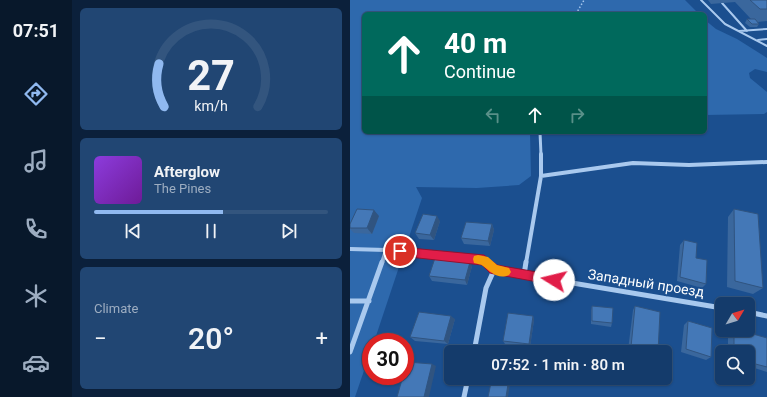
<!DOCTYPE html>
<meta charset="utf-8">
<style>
:root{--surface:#143b6b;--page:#214673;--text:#f1f3f6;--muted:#9dadc1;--line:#33557e;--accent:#90b9f0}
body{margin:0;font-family:Roboto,sans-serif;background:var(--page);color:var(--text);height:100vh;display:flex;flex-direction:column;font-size:15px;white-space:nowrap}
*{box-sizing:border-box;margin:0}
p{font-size:13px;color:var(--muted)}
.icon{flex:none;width:22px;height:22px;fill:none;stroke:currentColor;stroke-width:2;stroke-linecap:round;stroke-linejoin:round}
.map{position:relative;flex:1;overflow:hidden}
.panel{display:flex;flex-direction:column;gap:8px;padding:8px;background:#0b203b;width:278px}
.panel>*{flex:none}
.banner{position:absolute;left:12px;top:12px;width:345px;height:122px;border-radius:6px;box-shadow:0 1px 3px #0004,0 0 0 1px var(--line);background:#00695c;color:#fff;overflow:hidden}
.needle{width:26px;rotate:52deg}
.tools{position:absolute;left:365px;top:297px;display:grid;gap:8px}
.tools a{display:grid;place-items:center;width:40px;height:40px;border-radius:6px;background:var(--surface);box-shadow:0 1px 3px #0004,0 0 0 1px var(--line);font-size:20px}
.speed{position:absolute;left:12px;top:333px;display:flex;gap:8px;font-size:20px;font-weight:700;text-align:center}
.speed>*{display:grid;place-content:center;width:52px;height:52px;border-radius:50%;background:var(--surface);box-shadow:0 1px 3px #0004,0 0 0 1px var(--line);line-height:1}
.speed .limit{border:6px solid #d22;background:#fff;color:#111}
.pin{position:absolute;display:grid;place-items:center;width:34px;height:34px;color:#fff;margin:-17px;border:2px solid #fff;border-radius:50%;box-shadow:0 1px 4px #0007}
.me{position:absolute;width:44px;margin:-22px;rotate:279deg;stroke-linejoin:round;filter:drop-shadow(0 0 3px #0008)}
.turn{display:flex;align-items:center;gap:14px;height:84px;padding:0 16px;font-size:18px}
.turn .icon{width:52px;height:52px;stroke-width:2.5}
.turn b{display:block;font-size:28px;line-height:34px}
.lanes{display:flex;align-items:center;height:38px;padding:0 16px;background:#0003;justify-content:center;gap:20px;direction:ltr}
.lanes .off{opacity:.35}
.big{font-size:30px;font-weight:600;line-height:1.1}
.panel .tile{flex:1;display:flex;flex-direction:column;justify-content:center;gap:6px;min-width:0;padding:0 14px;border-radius:6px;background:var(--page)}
.panel .dial{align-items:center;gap:0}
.dial svg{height:104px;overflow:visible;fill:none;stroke:var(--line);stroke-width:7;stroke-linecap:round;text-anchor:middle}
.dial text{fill:var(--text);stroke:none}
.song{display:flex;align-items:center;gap:12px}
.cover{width:48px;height:48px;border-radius:6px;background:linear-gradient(135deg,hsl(270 70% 55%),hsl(280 70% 35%))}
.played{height:4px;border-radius:2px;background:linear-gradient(90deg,var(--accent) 55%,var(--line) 55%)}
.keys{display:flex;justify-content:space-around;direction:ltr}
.heat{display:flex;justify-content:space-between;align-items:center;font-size:22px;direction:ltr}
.trip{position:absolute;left:94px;top:345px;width:228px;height:40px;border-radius:6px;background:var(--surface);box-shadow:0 1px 3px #0004,0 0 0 1px var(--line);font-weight:600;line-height:40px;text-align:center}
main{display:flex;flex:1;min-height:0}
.menu{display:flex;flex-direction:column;width:72px;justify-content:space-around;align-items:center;background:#08182b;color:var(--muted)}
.menu .icon{width:28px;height:28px}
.menu .active{color:var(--accent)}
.menu b{font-size:18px;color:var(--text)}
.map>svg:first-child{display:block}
.green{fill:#2e69ad}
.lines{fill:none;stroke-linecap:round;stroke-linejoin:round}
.path{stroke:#a9c9ee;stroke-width:1.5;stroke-dasharray:1.5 2;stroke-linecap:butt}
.lane{stroke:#a9c9ee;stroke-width:2}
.street-far2{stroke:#a9c9ee;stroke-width:3}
.street-far1{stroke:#a9c9ee;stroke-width:4}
.street{stroke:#a9c9ee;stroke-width:5}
.wall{fill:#3a679d}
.shaded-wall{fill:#305480}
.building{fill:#4478b7;stroke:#305480}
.route{fill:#e11d48;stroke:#92132f}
.slow{fill:#f59e0b}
.labels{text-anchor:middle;stroke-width:4;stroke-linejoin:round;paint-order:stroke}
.street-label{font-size:14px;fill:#fff;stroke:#1b4f8f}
</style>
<main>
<nav class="menu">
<b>07:51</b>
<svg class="icon active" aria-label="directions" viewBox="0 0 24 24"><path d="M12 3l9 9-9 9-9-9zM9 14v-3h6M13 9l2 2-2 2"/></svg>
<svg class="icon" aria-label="music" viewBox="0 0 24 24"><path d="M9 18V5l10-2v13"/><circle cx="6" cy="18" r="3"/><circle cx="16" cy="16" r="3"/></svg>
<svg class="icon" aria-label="phone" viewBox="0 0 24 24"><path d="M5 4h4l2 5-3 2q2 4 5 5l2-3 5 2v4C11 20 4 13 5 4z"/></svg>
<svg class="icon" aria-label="climate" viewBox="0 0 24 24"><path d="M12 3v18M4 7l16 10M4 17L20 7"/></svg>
<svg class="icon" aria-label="car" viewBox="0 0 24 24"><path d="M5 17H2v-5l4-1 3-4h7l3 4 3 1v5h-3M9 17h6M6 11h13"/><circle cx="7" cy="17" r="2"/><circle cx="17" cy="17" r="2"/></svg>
</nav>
<section class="panel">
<div class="tile dial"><svg viewBox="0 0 100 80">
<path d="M14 69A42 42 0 1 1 86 69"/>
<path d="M14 69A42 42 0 0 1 10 36" stroke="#90b9f0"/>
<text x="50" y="56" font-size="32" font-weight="700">27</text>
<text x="50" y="72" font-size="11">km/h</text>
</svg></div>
<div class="tile">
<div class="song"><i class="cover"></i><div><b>Afterglow</b><p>The Pines</p></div></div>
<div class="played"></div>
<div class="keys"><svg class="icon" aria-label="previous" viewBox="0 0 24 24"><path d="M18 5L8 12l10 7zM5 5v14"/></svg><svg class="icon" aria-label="pause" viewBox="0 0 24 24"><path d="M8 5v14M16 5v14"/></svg><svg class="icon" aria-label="next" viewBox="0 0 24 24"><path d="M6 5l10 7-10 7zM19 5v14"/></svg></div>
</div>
<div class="tile"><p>Climate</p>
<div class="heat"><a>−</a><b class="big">20°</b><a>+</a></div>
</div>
</section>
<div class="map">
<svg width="417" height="397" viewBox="0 0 417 397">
<rect width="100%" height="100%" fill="#1b4f8f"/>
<path class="green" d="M0 0H335L349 14H14V132H180L181 176 169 185 127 188 66 187 72 198 24 342H21V350L5 397H0Z
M355 20 366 29 387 39 417 58V72L405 69 399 73 400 78 417 92V112L414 114 355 115Z"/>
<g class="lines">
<path class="path" d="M226 14 234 0"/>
<path class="lane" d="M351 0 375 24 417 46
M372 3 397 31
M389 31 417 29
M408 40 417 39"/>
<path class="street-far2" d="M190 132 191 155"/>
<path class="street-far1" d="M191 176 283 163 339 165 417 162
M0 249 36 250 134 260 137 263
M32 263 36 250
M176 263 191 176V154"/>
<path class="street" d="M144 270 372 308
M174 275 176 262
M0 301H19
M398 312 417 316
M0 352 32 262
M124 352 136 288 144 270 136 262
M114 397 118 378"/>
</g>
<path class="wall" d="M358 0H417V21L408 22 409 24 407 27H400L395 23 397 19H401L385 2 361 4Z
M384 209 413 288 403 294 377 287 378 217Z
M29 216 22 234 4 233 0 229V224Z
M90 221 84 240 69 239 65 233Z
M142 224 144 230 140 246 114 244 111 238Z
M334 240 346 258 356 284 352 288 327 281 330 245Z
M122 266 117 285 82 281 79 276Z
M242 306 262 323 261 327 241 324V310Z
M285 306 308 352H287L278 350 283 310Z
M183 316 184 320 180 347 155 344 153 341Z
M105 319 98 344 65 341 60 337Z
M338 321 361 357 356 360 331 352 334 325Z
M382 330H389L417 338V372L398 366V352H378V332Z"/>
<path class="shaded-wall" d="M24 210 29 216 22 234 17 228Z
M87 216 90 221 84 240 80 235Z
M142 224 144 230 140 246 138 241Z
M120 262 122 266 117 285 115 280Z
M101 316 105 319 98 344 94 341Z
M183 316 184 320 180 347 179 344Z
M82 364 86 366 79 397H74Z
M159 378H161L158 397H156Z"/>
<path class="building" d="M400 0H417V9H410Z
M397 19H405L409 24H402Z
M7 209 24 210 17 228H0V224Z
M384 209 408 214 413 288 385 281Z
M73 214 87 216 80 235 65 233Z
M116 222 142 224 138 241 111 238Z
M334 240 347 243 346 258 357 260 356 284 330 277Z
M85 258 120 262 115 280 79 276Z
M242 306 263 308 262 323 242 321Z
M285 306 310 312 308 352H300L281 347Z
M69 312 101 316 94 341 60 337Z
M158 313 183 316 179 344 153 341Z
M338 321 362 328 361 357 336 349Z
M384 330H389L417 338V367L398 362V352H384Z
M57 362 82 364 74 397H47L53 376H55V367Z
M142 378H159L156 397H138Z"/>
<path class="route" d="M50 247 134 255 147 265 204 275 208 277 209 280 208 284 204 285 144 274 140 273 132 265 50 256 46 255 45 251 46 248Z"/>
<path class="slow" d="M128 255 138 257 147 265 159 268 161 272 159 275C148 280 141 272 133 266 131 264 127 264 124 263L123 259 124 256Z"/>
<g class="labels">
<g class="street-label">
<text transform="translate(296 283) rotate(9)" y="5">Западный проезд</text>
</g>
</g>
</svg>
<div class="tools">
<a><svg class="needle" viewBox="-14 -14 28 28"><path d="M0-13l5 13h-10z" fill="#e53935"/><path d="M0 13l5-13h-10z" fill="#9dadc1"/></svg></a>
<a><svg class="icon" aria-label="search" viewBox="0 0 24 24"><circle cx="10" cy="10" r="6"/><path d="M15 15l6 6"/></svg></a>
</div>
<div class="speed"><div class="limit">30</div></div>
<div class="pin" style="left:50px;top:251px;background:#d93025"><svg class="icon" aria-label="arrive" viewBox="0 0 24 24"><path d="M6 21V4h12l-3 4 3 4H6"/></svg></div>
<svg class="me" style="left:204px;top:280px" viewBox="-20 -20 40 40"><circle r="19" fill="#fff"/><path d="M0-13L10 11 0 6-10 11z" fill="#e11d48"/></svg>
<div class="trip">07:52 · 1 min · 80 m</div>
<div class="banner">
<div class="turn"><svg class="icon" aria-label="ahead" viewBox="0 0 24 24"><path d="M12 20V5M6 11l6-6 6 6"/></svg><div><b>40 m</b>Continue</div></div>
<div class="lanes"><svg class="icon off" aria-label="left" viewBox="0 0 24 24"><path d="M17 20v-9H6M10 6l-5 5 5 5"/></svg><svg class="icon" aria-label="ahead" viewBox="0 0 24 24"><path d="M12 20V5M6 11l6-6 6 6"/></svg><svg class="icon off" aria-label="right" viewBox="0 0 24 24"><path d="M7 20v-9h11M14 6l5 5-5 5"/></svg></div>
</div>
</div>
</main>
